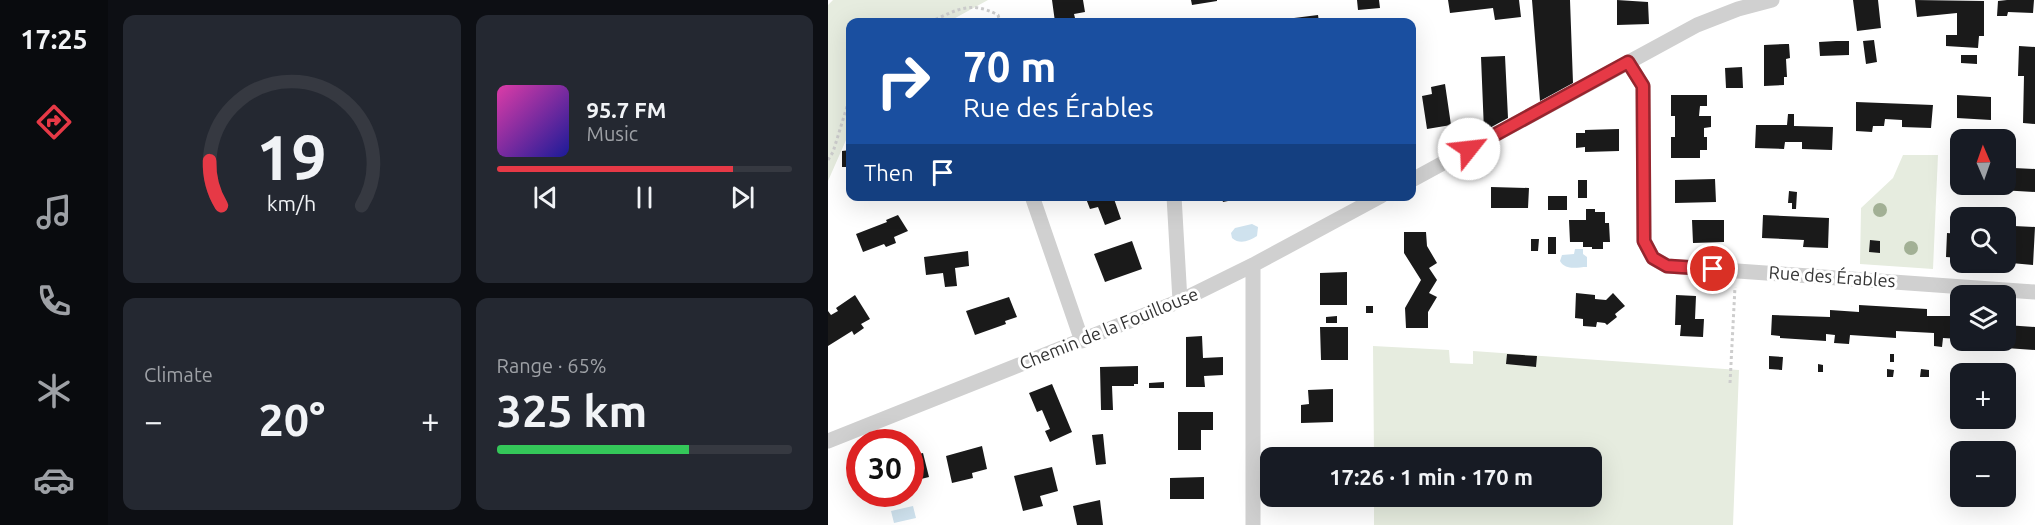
<!DOCTYPE html>
<meta charset="utf-8">
<style>
:root{--surface:#171b24;--page:#242831;--text:#f1f3f6;--muted:#9ea1a6;--line:#363941;--accent:#e63946}
body{margin:0;font-family:Ubuntu,sans-serif;background:var(--page);color:var(--text);height:100vh;display:flex;flex-direction:column;font-size:22px;white-space:nowrap}
*{box-sizing:border-box;margin:0}
p{font-size:20px;color:var(--muted)}
.icon{flex:none;width:33px;height:33px;fill:none;stroke:currentColor;stroke-width:2;stroke-linecap:round;stroke-linejoin:round}
.map{position:relative;flex:1;overflow:hidden}
.drawer{display:flex;flex-direction:column;gap:15px;padding:15px;background:#0d0f14;width:720px}
.drawer>*{flex:none}
.top-card{position:absolute;left:18px;top:18px;width:570px;height:183px;border-radius:12px;box-shadow:0 6px 24px #0002;background:#1a4fa0;color:#fff;overflow:hidden}
.needle{width:39px;rotate:358deg}
.tools{position:absolute;left:1122px;top:129px;display:grid;gap:12px}
.tools a{display:grid;place-items:center;width:66px;height:66px;border-radius:12px;background:var(--surface);box-shadow:0 6px 24px #0002;font-size:30px}
.speed{position:absolute;left:18px;top:429px;display:flex;gap:12px;font-size:30px;font-weight:700;text-align:center}
.speed>*{display:grid;place-content:center;width:78px;height:78px;border-radius:50%;background:var(--surface);box-shadow:0 6px 24px #0002;line-height:1}
.speed .limit{border:9px solid #d22;background:#fff;color:#111}
.pin{position:absolute;display:grid;place-items:center;width:51px;height:51px;color:#fff;margin:-26px;border:3px solid #fff;border-radius:50%;box-shadow:0 2px 6px #0007}
.me{position:absolute;width:66px;margin:-33px;rotate:61deg;stroke-linejoin:round;filter:drop-shadow(0 0 4px #0008)}
.turn{display:flex;align-items:center;gap:21px;height:126px;padding:0 18px;font-size:27px}
.turn .icon{width:78px;height:78px;stroke-width:2.5}
.turn b{display:block;font-size:42px;line-height:51px}
.then{display:flex;align-items:center;height:57px;padding:0 18px;background:#0003;gap:12px;font-size:22px}
.big{font-size:45px;font-weight:700;line-height:1.1}
.drawer .tile{flex:1;display:flex;flex-direction:column;justify-content:center;gap:9px;min-width:0;padding:0 21px;border-radius:12px;background:var(--page)}
.drawer .dial{align-items:center;gap:0}
.dial svg{height:156px;overflow:visible;fill:none;stroke:var(--line);stroke-width:7;stroke-linecap:round;text-anchor:middle}
.dial text{fill:var(--text);stroke:none}
.song{display:flex;align-items:center;gap:18px}
.cover{width:72px;height:72px;border-radius:9px;background:linear-gradient(135deg,hsl(320 70% 55%),hsl(240 70% 35%))}
.played{height:6px;border-radius:3px;background:linear-gradient(90deg,var(--accent) 80%,var(--line) 80%)}
.keys{display:flex;justify-content:space-around;direction:ltr}
.heat{display:flex;justify-content:space-between;align-items:center;font-size:33px;direction:ltr}
.charge{height:9px;border-radius:4px;background:linear-gradient(90deg,#34c759 65%,var(--line) 0)}
.drawer .tiles{flex:1;display:grid;gap:15px;grid-template-columns:repeat(2,1fr)}
.trip{position:absolute;left:432px;top:447px;width:342px;height:60px;border-radius:12px;background:var(--surface);box-shadow:0 6px 24px #0002;font-weight:700;line-height:60px;text-align:center}
main{display:flex;flex:1;min-height:0}
.tabs{display:flex;flex-direction:column;width:108px;justify-content:space-around;align-items:center;background:#090b0e;color:var(--muted)}
.tabs .icon{width:42px;height:42px}
.tabs .on{color:var(--accent)}
.tabs b{font-size:27px;color:var(--text)}
.map>svg:first-child{display:block}
.green{fill:#e6ecdf}
.water{fill:#cfe2ee}
.building{fill:#1a1a1a}
.lines{fill:none;stroke-linecap:round;stroke-linejoin:round}
.path{stroke:#cdcdcd;stroke-width:3;stroke-dasharray:3 3;stroke-linecap:butt}
.minor{stroke:#d0d0d0;stroke-width:15}
.tree{fill:#a2b095}
.route-casing{stroke:#96252e;stroke-width:15}
.route{stroke:#e63946;stroke-width:10}
.labels{text-anchor:middle;stroke-width:6;stroke-linejoin:round;paint-order:stroke}
.street-label{font-size:18px;fill:#333;stroke:#fff}
</style>
<main>
<nav class="tabs">
<b>17:25</b>
<svg class="icon on" aria-label="directions" viewBox="0 0 24 24"><path d="M12 3l9 9-9 9-9-9zM9 14v-3h6M13 9l2 2-2 2"/></svg>
<svg class="icon" aria-label="music" viewBox="0 0 24 24"><path d="M9 18V5l10-2v13"/><circle cx="6" cy="18" r="3"/><circle cx="16" cy="16" r="3"/></svg>
<svg class="icon" aria-label="phone" viewBox="0 0 24 24"><path d="M5 4h4l2 5-3 2q2 4 5 5l2-3 5 2v4C11 20 4 13 5 4z"/></svg>
<svg class="icon" aria-label="climate" viewBox="0 0 24 24"><path d="M12 3v18M4 7l16 10M4 17L20 7"/></svg>
<svg class="icon" aria-label="car" viewBox="0 0 24 24"><path d="M5 17H2v-5l4-1 3-4h7l3 4 3 1v5h-3M9 17h6M6 11h13"/><circle cx="7" cy="17" r="2"/><circle cx="17" cy="17" r="2"/></svg>
</nav>
<section class="drawer">
<div class="tiles">
<div class="tile dial"><svg viewBox="0 0 100 80">
<path d="M14 69A42 42 0 1 1 86 69"/>
<path d="M14 69A42 42 0 0 1 8 46" stroke="#e63946"/>
<text x="50" y="56" font-size="32" font-weight="700">19</text>
<text x="50" y="72" font-size="11">km/h</text>
</svg></div>
<div class="tile">
<div class="song"><i class="cover"></i><div><b>95.7 FM</b><p>Music</p></div></div>
<div class="played"></div>
<div class="keys"><svg class="icon" aria-label="previous" viewBox="0 0 24 24"><path d="M18 5L8 12l10 7zM5 5v14"/></svg><svg class="icon" aria-label="pause" viewBox="0 0 24 24"><path d="M8 5v14M16 5v14"/></svg><svg class="icon" aria-label="next" viewBox="0 0 24 24"><path d="M6 5l10 7-10 7zM19 5v14"/></svg></div>
</div>
<div class="tile"><p>Climate</p>
<div class="heat"><a>−</a><b class="big">20°</b><a>+</a></div>
</div>
<div class="tile"><p>Range · 65%</p><b class="big">325 km</b><div class="charge"></div></div>
</div>
</section>
<div class="map">
<svg width="1207" height="525" viewBox="0 0 1207 525">
<rect width="100%" height="100%" fill="#fff"/>
<path class="green" d="M5 0H160L120 22H22V131L0 181V5Z
M1075 155H1110L1105 269 1032 264 1033 208 1065 178Z
M545 346 621 350 622 363 645 364V351L911 370 905 525H546V497L764 496V458L546 457Z"/>
<path class="water" d="M424 224 430 227 429 236C421 241 412 245 404 238L403 233 407 228Z
M747 249H755V254L759 257V267C749 267 738 271 732 261L734 255 746 254Z
M85 506 88 518 66 523 63 511Z"/>
<path class="building" d="M224 0H255L257 12 246 14 248 22H227Z
M363 0H389V1L364 5Z
M529 0H551L552 8 530 10Z
M620 0H691L693 17 667 20 665 8 622 13Z
M704 0H742L745 83 712 101Z
M789 0 820 2 821 24 789 25Z
M1025 0H1050L1053 28 1029 31Z
M1087 0 1156 1V36H1151L1150 48 1118 46V35H1129V13L1089 17Z
M1179 0H1206L1205 13 1180 12 1179 16H1169L1170 1Z
M490 15 491 22H466V18Z
M1046 40 1049 62 1038 64 1035 41Z
M1008 41H1021V55L992 56 991 42Z
M958 44H961L962 58 958 59 959 77H956V85L936 86V45Z
M1191 46 1207 47V124L1195 123 1196 76H1190Z
M1133 55H1149V64L1133 63Z
M677 56 680 118 656 131 653 57Z
M914 67 915 88H898L897 68Z
M617 84 623 125 599 129 594 96 604 94 603 87Z
M843 95H879V106H872L871 116H883V127L876 128V137H879V150H872V158H843V137H847V116H843Z
M1129 95 1163 97V120L1129 118Z
M1028 102 1105 105 1103 128 1074 127V120L1057 119 1056 126H1045L1044 132 1028 131Z
M960 114H966V126L1005 127 1004 150 974 149V142H957L956 149 927 148 928 125H959Z
M791 129V151L757 152V147L748 148V133H757V130Z
M22 150V167H14V151Z
M1186 168 1207 169V192L1138 188 1139 184H1178V174L1186 175Z
M887 179 888 202 847 203V180Z
M750 180H759V198H750Z
M663 187 701 188 700 208H663Z
M961 191 969 192 968 209H964V203H960Z
M257 196H285L293 219 277 225 270 207 262 209Z
M393 196H415V198L395 202Z
M720 196H739V210H720Z
M758 209H767V212H777V223H781L782 242H775V249H764V247H755V242H742L741 220H758Z
M70 215 80 231 66 237 68 243 58 247 56 244 35 252 28 234 59 222 58 220Z
M935 215 1001 218 1000 248 975 247 976 240 934 238Z
M864 220H896V242L865 243Z
M1186 226 1207 227 1205 265 1183 263Z
M576 232H598L599 246 609 263 601 268 609 280 601 293 609 297 600 312V328H578L577 308 593 280 576 253Z
M1119 233 1132 234V258L1118 257Z
M720 237H728V254H720Z
M703 239H711L710 251H703Z
M1042 240 1052 241V253L1041 252Z
M304 241 314 269 277 282 266 254Z
M140 251 141 266 127 268 129 286 117 287 115 273 98 275 96 257Z
M519 272V305H492V273Z
M748 293 767 295V299L778 300 785 293 797 306 787 314 789 317 779 325 777 323 769 322 768 327 755 326V319L747 318Z
M27 295 42 319 33 324 36 328 26 335 24 331 0 346V311L3 315 10 311 8 308Z
M848 295 868 296 867 319H876L875 337 852 336 853 325H847Z
M181 297 189 317 177 321 178 324 147 335 138 311Z
M1031 305 1099 309V316H1132V339L1115 338 1114 347 1106 346V333L1068 331V338L1022 335 1021 344 1006 343 1007 335 998 334V341L952 338V336L943 335 944 315 1002 317V310L1031 312Z
M538 306H545V313H538Z
M509 316V323H498V317Z
M1178 325 1207 327V350L1178 348Z
M492 327H520V360H493Z
M374 336 375 358 395 357V375L376 376 377 387H358V337Z
M679 354 709 356 708 367 678 364Z
M1062 354H1066V362H1062Z
M941 356 955 357 954 370 941 369Z
M990 364 995 365V372H990Z
M310 366V384H306V386H284L285 410H273L272 367Z
M1059 369 1066 370 1065 377H1059Z
M1093 369 1101 370V377H1092Z
M1176 371H1182V382H1178Z
M336 382V388H321V383Z
M224 384 244 432 222 442 217 431 222 429 214 410 209 412 201 393Z
M505 389V422L473 423V405L481 404 480 390Z
M350 412H385V430H373V450H350Z
M275 434 278 464 268 465 264 435Z
M154 446 159 469 144 473 145 478 124 483 118 456Z
M95 453 101 477 89 480V482L82 483V456Z
M224 467 230 491 212 496 215 506 195 511 186 476Z
M376 477V499H342V478Z
M492 496H514V504H492Z
M272 500 275 525H249L245 506Z"/>
<g class="lines">
<path class="path" d="M102 22C129 10 142 0 170 15L172 22
M0 160 5 152 22 97
M902 383 907 287"/>
<path class="minor" d="M800 62 815 86 816 241 825 258 839 266 1207 292
M584 180 869 25 910 9 944 0
M204 196 254 341
M346 196 352 301
M0 441 352 301 425 265 553 196
M425 525V265"/>
</g>
<g class="tree">
<circle cx="1052" cy="210" r="7"/>
<circle cx="1083" cy="248" r="7"/>
</g>
<g class="lines">
<g class="route-casing">
<path id="route" d="M641 149 800 62 815 86 816 241 825 258 839 266 885 269"/>
</g>
<use href="#route" class="route"/>
</g>
<g class="labels">
<g class="street-label">
<text transform="translate(1004 277) rotate(4)" y="6">Rue des Érables</text>
<text transform="translate(281 329) rotate(-22)" y="6">Chemin de la Fouillouse</text>
</g>
</g>
</svg>
<div class="tools">
<a><svg class="needle" viewBox="-14 -14 28 28"><path d="M0-13l5 13h-10z" fill="#e53935"/><path d="M0 13l5-13h-10z" fill="#9ea1a6"/></svg></a>
<a><svg class="icon" aria-label="search" viewBox="0 0 24 24"><circle cx="10" cy="10" r="6"/><path d="M15 15l6 6"/></svg></a>
<a><svg class="icon" aria-label="layers" viewBox="0 0 24 24"><path d="M12 4l9 5-9 5-9-5zM3 14l9 5 9-5"/></svg></a>
<a>+</a>
<a>−</a>
</div>
<div class="speed"><div class="limit">30</div></div>
<div class="pin" style="left:885px;top:269px;background:#d93025"><svg class="icon" aria-label="arrive" viewBox="0 0 24 24"><path d="M6 21V4h12l-3 4 3 4H6"/></svg></div>
<svg class="me" style="left:641px;top:149px" viewBox="-20 -20 40 40"><circle r="19" fill="#fff"/><path d="M0-13L10 11 0 6-10 11z" fill="#e63946"/></svg>
<div class="trip">17:26 · 1 min · 170 m</div>
<div class="top-card">
<div class="turn"><svg class="icon" aria-label="right" viewBox="0 0 24 24"><path d="M7 20v-9h11M14 6l5 5-5 5"/></svg><div><b>70 m</b>Rue des Érables</div></div>
<div class="then">Then<svg class="icon" aria-label="arrive" viewBox="0 0 24 24"><path d="M6 21V4h12l-3 4 3 4H6"/></svg></div>
</div>
</div>
</main>
